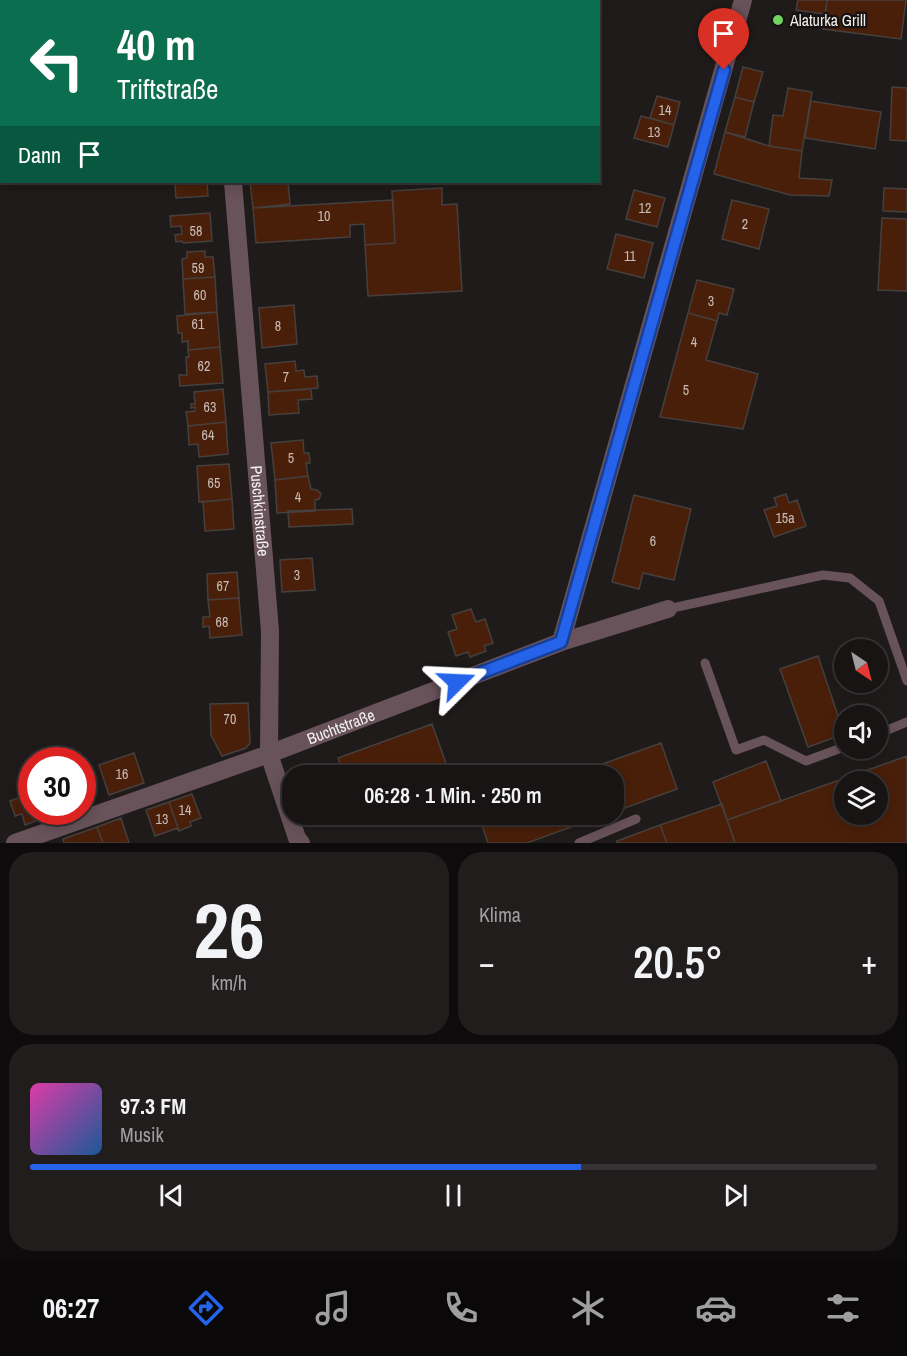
<!DOCTYPE html>
<html lang="de">
<meta charset="utf-8">
<style>
:root{--surface:#181414;--page:#211d1d;--text:#f1f3f6;--muted:#9f9ea0;--line:#363334;--accent:#2563eb}
body{margin:0;font-family:"Archivo Narrow",sans-serif;background:var(--page);color:var(--text);height:100vh;display:flex;flex-direction:column;font-size:22px;white-space:nowrap}
*{box-sizing:border-box;margin:0}
p{font-size:20px;color:var(--muted)}
.icon{flex:none;width:33px;height:33px;fill:none;stroke:currentColor;stroke-width:2;stroke-linecap:round;stroke-linejoin:round}
.map{position:relative;height:843px;overflow:hidden}
.side{display:flex;flex-direction:column;gap:9px;padding:9px;background:#0d0b0b;flex:1}
.side>*{flex:none}
.top-card{position:absolute;left:0px;top:0px;width:600px;height:183px;box-shadow:0 3px 15px #0003,0 0 0 2px var(--line);background:#0b6e4f;color:#fff;overflow:hidden}
.needle{width:39px;rotate:145deg}
.buttons{position:absolute;left:834px;top:639px;display:grid;gap:12px}
.buttons a{display:grid;place-items:center;width:54px;height:54px;border-radius:50%;background:var(--surface);box-shadow:0 3px 15px #0003,0 0 0 2px var(--line);font-size:30px}
.speed{position:absolute;left:18px;top:747px;display:flex;gap:12px;font-size:30px;font-weight:700;text-align:center}
.speed>*{display:grid;place-content:center;width:78px;height:78px;border-radius:50%;background:var(--surface);box-shadow:0 3px 15px #0003,0 0 0 2px var(--line);line-height:1}
.speed .limit{border:9px solid #d22;background:#fff;color:#111}
.pin{position:absolute;display:grid;place-items:center;width:51px;height:51px;color:#fff;margin:-62px -26px;border-radius:50% 50% 50% 0;rotate:-45deg;box-shadow:0 0 6px #0007}
.pin .icon{rotate:45deg}
.me{position:absolute;width:66px;margin:-33px;rotate:69deg;stroke-linejoin:round;filter:drop-shadow(0 0 4px #0008)}
.turn{display:flex;align-items:center;gap:21px;height:126px;padding:0 18px;font-size:27px}
.turn .icon{width:78px;height:78px;stroke-width:2.5}
.turn b{display:block;font-size:42px;line-height:51px}
.then{display:flex;align-items:center;height:57px;padding:0 18px;background:#0003;gap:12px;font-size:22px}
.big{font-size:45px;font-weight:600;line-height:1.1}
.side .card{flex:1;display:flex;flex-direction:column;justify-content:center;gap:9px;min-width:0;padding:0 21px;border-radius:24px;background:var(--page)}
.side .dial{align-items:center;gap:0}
.dial b{font-size:78px;line-height:1}
.song{display:flex;align-items:center;gap:18px}
.cover{width:72px;height:72px;border-radius:9px;background:linear-gradient(135deg,hsl(320 70% 55%),hsl(210 70% 35%))}
.played{height:6px;border-radius:3px;background:linear-gradient(90deg,var(--accent) 65%,var(--line) 65%)}
.keys{display:flex;justify-content:space-around;direction:ltr}
.heat{display:flex;justify-content:space-between;align-items:center;font-size:33px;direction:ltr}
.side .tiles{flex:1;display:grid;gap:9px;grid-template-columns:1fr 1fr}
.card:last-child{grid-column:span 2}
.trip{position:absolute;left:282px;top:765px;width:342px;height:60px;border-radius:24px;background:var(--surface);box-shadow:0 3px 15px #0003,0 0 0 2px var(--line);font-weight:600;line-height:60px;text-align:center}
.tab-bar{display:flex;height:96px;justify-content:space-around;align-items:center;background:#0a0808;color:var(--muted)}
.tab-bar .icon{width:42px;height:42px}
.tab-bar .selected{color:var(--accent)}
.tab-bar b{font-size:27px;color:var(--text)}
.map>svg:first-child{display:block}
.building{fill:#491f09;stroke:#45403e;stroke-width:1.5;fill-rule:evenodd}
.lines{fill:none;stroke-linecap:round;stroke-linejoin:round}
.lane{stroke:#69535a;stroke-width:9}
.street{stroke:#69535a;stroke-width:18}
.route-casing{stroke:#184099;stroke-width:15}
.route{stroke:#2563eb;stroke-width:10}
.poi-dot{fill:#70d35f;stroke:#161212;stroke-width:2}
.labels{text-anchor:middle;stroke-width:4.5;stroke-linejoin:round;paint-order:stroke}
.number-label{font-size:14px;fill:#c8bcb6}
.poi-label{font-size:16px;fill:#f3f0ef;stroke:#161212;text-anchor:start}
.street-label{font-size:16px;fill:#f3f0ef;stroke:#161212}
</style>
<div class="map">
<svg width="907" height="843" viewBox="0 0 907 843">
<rect width="100%" height="100%" fill="#201b1b"/>
<path class="building" d="M0 0H31L2 2V66Z
M131 0H177V2H130Z
M798 0H827L825 14 796 10Z
M827 0H906L901 39 823 29Z
M0 66H2V132H0Z
M743 67 763 72 754 102 735 97Z
M892 87 907 88V141L890 140Z
M788 88 812 92 802 151 769 146 773 115 783 116Z
M657 96 680 102 674 125 650 118Z
M735 97 754 102 745 137 725 132Z
M811 101 881 112 875 149 805 138Z
M641 116 674 125 668 147 634 138Z
M725 132 769 146 802 151 799 178 832 180 829 196 790 195 714 174Z
M175 182H207L208 196 176 198Z
M250 182H288L290 204 253 208Z
M442 188V205L457 204 462 291 368 296 365 245 395 243 392 191Z
M884 188 907 189V212L883 211Z
M634 190 665 198 657 227 626 219Z
M393 200 395 243 365 245 364 224 350 225V237L256 243 253 208Z
M732 200 769 209 759 249 722 239Z
M210 213 212 241 183 243 182 241 176 242 175 235 182 234 181 226 171 227 170 216Z
M882 218 907 219V291L878 290Z
M616 234 653 243 644 278 607 269Z
M205 251V257H213L215 277 183 279 182 259 187 258V252Z
M215 277 217 312 185 314 183 279Z
M697 280 734 289 727 315 719 313 717 321 688 313Z
M294 305 297 344 262 348 259 308Z
M217 312 220 347 188 350V341L182 342V333H178L177 316Z
M688 313 717 321 706 360 758 374 743 429 660 417Z
M220 347 223 383 180 386 179 375H187L186 357H189L188 350Z
M295 361 296 371 304 370 305 377 317 376 318 388 268 392 265 364Z
M223 389 226 422 188 426 186 412 195 411V407L191 408V404H195L194 392Z
M311 389 312 399 298 400 299 413 269 415 268 392Z
M226 422 228 454 199 457 198 444 189 445 188 426Z
M303 440 304 453H309L310 463H306L308 476 275 480 271 443Z
M229 464 232 499 199 502 197 466Z
M308 476 311 489 317 490 321 494 319 499 315 500V511L277 513 275 480Z
M786 494 789 503 797 500 806 526 774 537 764 510 777 506 774 498Z
M634 495 691 509 674 580 643 573 639 589 612 582Z
M232 499 234 529 205 531 203 502Z
M352 509 353 524 289 527 288 511Z
M312 558 315 590 282 592 280 560Z
M237 572 239 598 208 600 207 574Z
M239 598 242 635 210 638 209 626 203 627V617H210L208 600Z
M471 609 476 622 485 619 493 643 484 646 486 651 470 657 468 652 456 656 448 632 457 629 452 615Z
M818 656 844 734 808 747 780 669Z
M248 703 250 743 246 748 222 756 211 735 210 704Z
M432 724 447 766 421 776H344L338 758Z
M661 743 677 789 614 812V776H569Z
M134 753 144 783 109 795 99 765Z
M907 756V843H735L727 820ZM844 782H878V814H844Z
M766 761 781 801 727 820 713 782Z
M82 773 93 800 82 804Z
M32 793V812H46L48 816 25 825 22 814 15 816 10 801Z
M192 794 201 818 190 822 191 826 179 831 169 802Z
M169 802 178 828 155 836 146 810Z
M722 804 735 843H667L660 825Z
M478 814H607L527 843H488Z
M121 818 129 843H103L97 827Z
M660 825 667 843H617V841Z
M97 827 103 843H64L63 839Z"/>
<g class="lines">
<path class="lane" d="M668 609 823 575 850 578 879 601 907 681
M705 663 736 750 764 740 806 761 844 747
M878 734 907 722
M579 843 636 819"/>
<g class="street">
<path d="M217 0 218 2"/>
<path id="s1" d="M233 182 270 631 269 754 297 838 301 843"/>
<path d="M561 642 743 0"/>
<path id="s2" d="M15 843 269 754 561 642 668 609"/>
</g>
</g>
<g class="lines">
<g class="route-casing">
<path id="route" d="M457 682 561 642 724 70"/>
</g>
<use href="#route" class="route"/>
</g>
<circle class="poi-dot" cx="778" cy="20" r="6"/>
<g class="labels">
<g class="number-label">
<text x="665" y="115">14</text>
<text x="654" y="137">13</text>
<text x="645" y="213">12</text>
<text x="324" y="221">10</text>
<text x="745" y="229">2</text>
<text x="196" y="236">58</text>
<text x="630" y="261">11</text>
<text x="198" y="273">59</text>
<text x="200" y="300">60</text>
<text x="711" y="306">3</text>
<text x="198" y="329">61</text>
<text x="278" y="331">8</text>
<text x="694" y="347">4</text>
<text x="204" y="371">62</text>
<text x="286" y="382">7</text>
<text x="686" y="395">5</text>
<text x="210" y="412">63</text>
<text x="208" y="440">64</text>
<text x="291" y="463">5</text>
<text x="214" y="488">65</text>
<text x="298" y="502">4</text>
<text x="785" y="523">15a</text>
<text x="653" y="546">6</text>
<text x="297" y="580">3</text>
<text x="223" y="591">67</text>
<text x="222" y="627">68</text>
<text x="230" y="724">70</text>
<text x="122" y="779">16</text>
<text x="185" y="815">14</text>
<text x="162" y="824">13</text>
</g>
<g class="poi-label">
<text x="790" y="26">Alaturka Grill</text>
</g>
<g class="street-label">
<text dy="6" stroke="none"><textPath href="#s1" startOffset="330">Puschkinstraße</textPath></text>
<text dy="6" stroke="none"><textPath href="#s2" startOffset="346">Buchtstraße</textPath></text>
</g>
</g>
</svg>
<div class="buttons">
<a><svg class="needle" viewBox="-14 -14 28 28"><path d="M0-13l5 13h-10z" fill="#e53935"/><path d="M0 13l5-13h-10z" fill="#9f9ea0"/></svg></a>
<a><svg class="icon" aria-label="sound" viewBox="0 0 24 24"><path d="M4 9h4l5-4v14l-5-4H4zM17 9q2 3 0 6"/></svg></a>
<a><svg class="icon" aria-label="layers" viewBox="0 0 24 24"><path d="M12 4l9 5-9 5-9-5zM3 14l9 5 9-5"/></svg></a>
</div>
<div class="speed"><div class="limit">30</div></div>
<div class="pin" style="left:724px;top:70px;background:#d93025"><svg class="icon" aria-label="arrive" viewBox="0 0 24 24"><path d="M6 21V4h12l-3 4 3 4H6"/></svg></div>
<svg class="me" style="left:457px;top:682px" viewBox="-20 -20 40 40"><path d="M0-17L14 15 0 8-14 15z" fill="#2563eb" stroke="#fff" stroke-width="4"/></svg>
<div class="trip">06:28 · 1 Min. · 250 m</div>
<div class="top-card">
<div class="turn"><svg class="icon" aria-label="left" viewBox="0 0 24 24"><path d="M17 20v-9H6M10 6l-5 5 5 5"/></svg><div><b>40 m</b>Triftstraße</div></div>
<div class="then">Dann<svg class="icon" aria-label="arrive" viewBox="0 0 24 24"><path d="M6 21V4h12l-3 4 3 4H6"/></svg></div>
</div>
</div>
<section class="side">
<div class="tiles">
<div class="card dial"><b>26</b><p>km/h</p></div>
<div class="card"><p>Klima</p>
<div class="heat"><a>−</a><b class="big">20.5°</b><a>+</a></div>
</div>
<div class="card">
<div class="song"><i class="cover"></i><div><b>97.3 FM</b><p>Musik</p></div></div>
<div class="played"></div>
<div class="keys"><svg class="icon" aria-label="previous" viewBox="0 0 24 24"><path d="M18 5L8 12l10 7zM5 5v14"/></svg><svg class="icon" aria-label="pause" viewBox="0 0 24 24"><path d="M8 5v14M16 5v14"/></svg><svg class="icon" aria-label="next" viewBox="0 0 24 24"><path d="M6 5l10 7-10 7zM19 5v14"/></svg></div>
</div>
</div>
</section>
<nav class="tab-bar">
<b>06:27</b>
<svg class="icon selected" aria-label="directions" viewBox="0 0 24 24"><path d="M12 3l9 9-9 9-9-9zM9 14v-3h6M13 9l2 2-2 2"/></svg>
<svg class="icon" aria-label="music" viewBox="0 0 24 24"><path d="M9 18V5l10-2v13"/><circle cx="6" cy="18" r="3"/><circle cx="16" cy="16" r="3"/></svg>
<svg class="icon" aria-label="phone" viewBox="0 0 24 24"><path d="M5 4h4l2 5-3 2q2 4 5 5l2-3 5 2v4C11 20 4 13 5 4z"/></svg>
<svg class="icon" aria-label="climate" viewBox="0 0 24 24"><path d="M12 3v18M4 7l16 10M4 17L20 7"/></svg>
<svg class="icon" aria-label="car" viewBox="0 0 24 24"><path d="M5 17H2v-5l4-1 3-4h7l3 4 3 1v5h-3M9 17h6M6 11h13"/><circle cx="7" cy="17" r="2"/><circle cx="17" cy="17" r="2"/></svg>
<svg class="icon" aria-label="filters" viewBox="0 0 24 24"><path d="M4 7h16M4 17h16"/><circle cx="9" cy="7" r="2"/><circle cx="15" cy="17" r="2"/></svg>
</nav>
